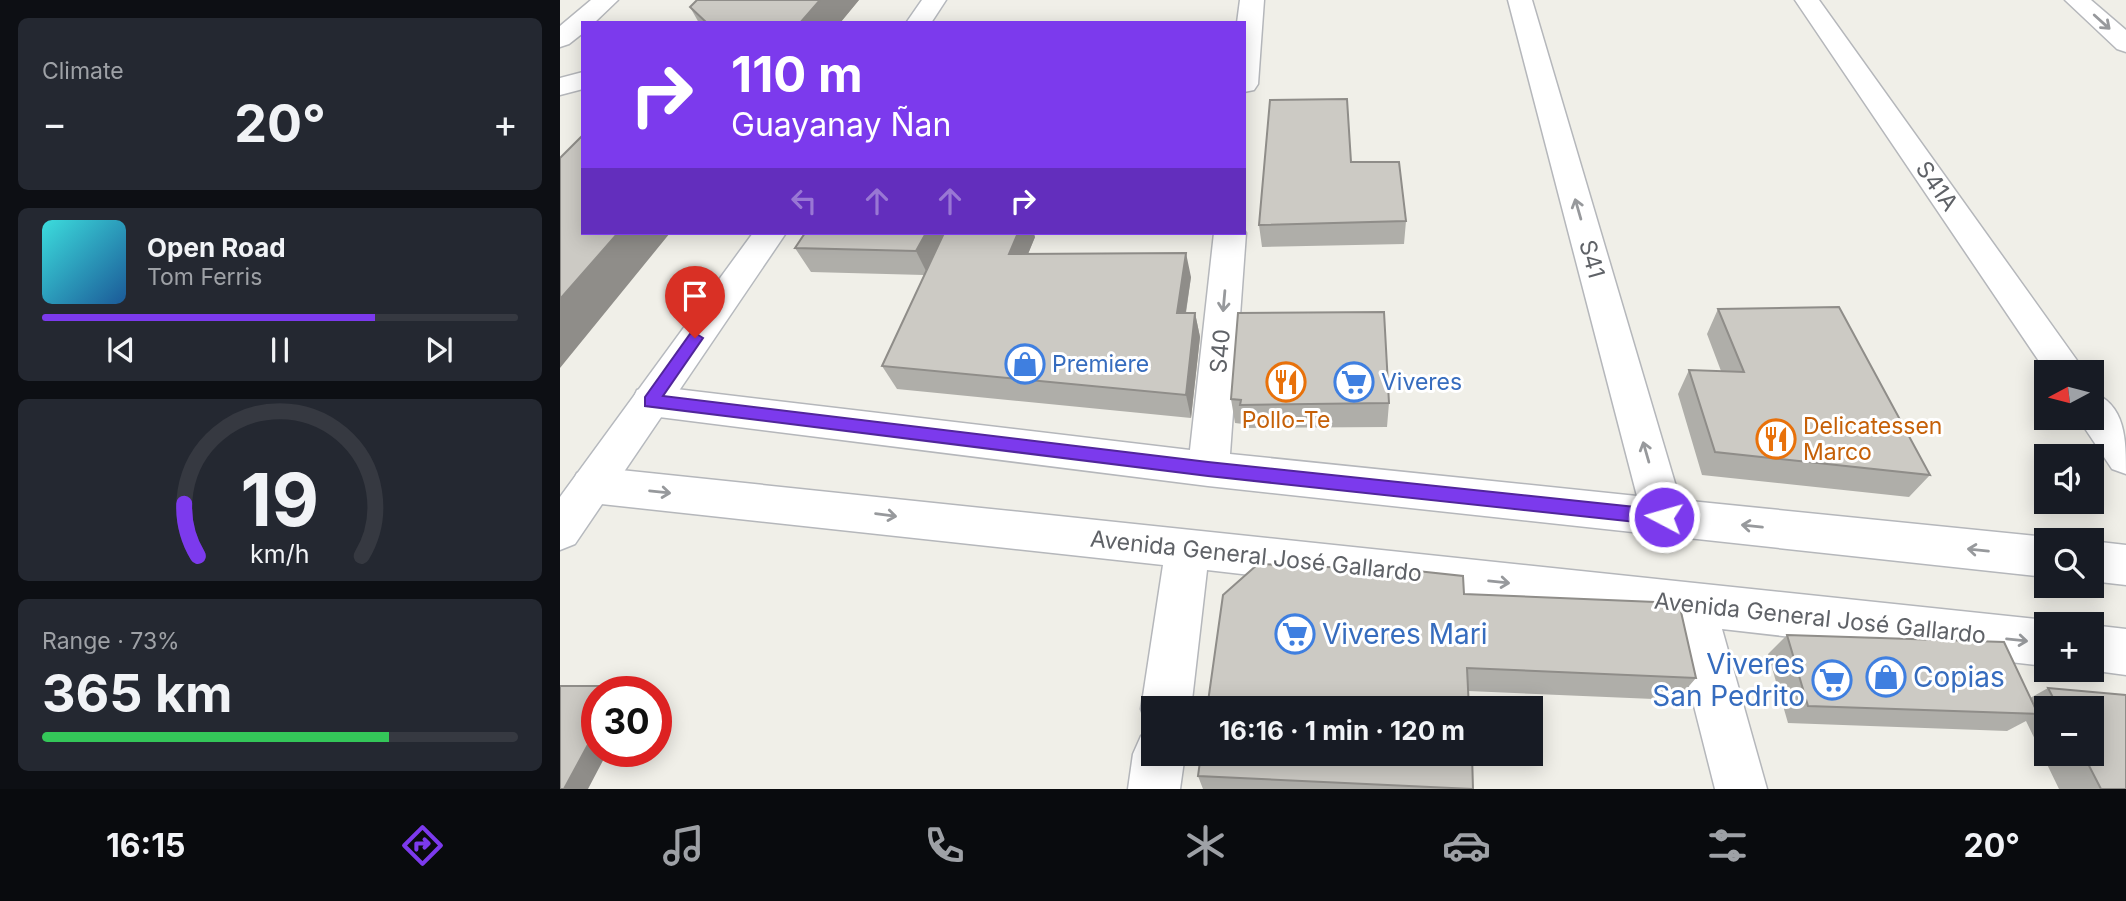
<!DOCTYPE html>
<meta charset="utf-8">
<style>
:root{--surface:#171b24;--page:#242831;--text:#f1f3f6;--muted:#9ea1a6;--line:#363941;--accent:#7c3aed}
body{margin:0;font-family:Inter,sans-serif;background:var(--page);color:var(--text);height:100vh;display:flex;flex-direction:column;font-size:26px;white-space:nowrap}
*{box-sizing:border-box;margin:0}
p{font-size:23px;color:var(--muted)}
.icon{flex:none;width:38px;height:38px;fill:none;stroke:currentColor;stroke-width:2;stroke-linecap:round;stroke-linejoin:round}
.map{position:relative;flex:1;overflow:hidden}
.side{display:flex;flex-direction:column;gap:18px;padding:18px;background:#0d0f14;width:560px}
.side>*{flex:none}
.top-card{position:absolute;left:21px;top:21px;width:665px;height:214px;border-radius:0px;box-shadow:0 4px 18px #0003;background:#7c3aed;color:#fff;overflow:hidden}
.needle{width:46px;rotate:263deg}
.controls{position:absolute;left:1474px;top:360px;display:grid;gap:14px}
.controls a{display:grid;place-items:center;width:70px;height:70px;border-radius:0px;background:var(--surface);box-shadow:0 4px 18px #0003;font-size:35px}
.speed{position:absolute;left:21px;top:676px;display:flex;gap:14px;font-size:35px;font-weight:700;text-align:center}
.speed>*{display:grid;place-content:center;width:91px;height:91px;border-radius:50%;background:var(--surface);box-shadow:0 4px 18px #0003;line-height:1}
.speed .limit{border:10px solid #d22;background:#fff;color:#111}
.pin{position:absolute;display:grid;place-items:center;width:60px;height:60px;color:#fff;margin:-72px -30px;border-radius:50% 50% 50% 0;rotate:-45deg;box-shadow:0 0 7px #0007}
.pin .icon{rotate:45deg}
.me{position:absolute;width:77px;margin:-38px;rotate:276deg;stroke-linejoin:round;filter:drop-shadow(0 0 5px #0008)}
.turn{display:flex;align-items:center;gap:24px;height:147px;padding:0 35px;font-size:32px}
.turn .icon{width:91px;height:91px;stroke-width:2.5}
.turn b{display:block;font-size:49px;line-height:60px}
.lanes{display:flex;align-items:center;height:66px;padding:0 35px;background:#0003;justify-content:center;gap:35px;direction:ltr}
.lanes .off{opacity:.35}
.big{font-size:52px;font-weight:700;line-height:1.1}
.side .card{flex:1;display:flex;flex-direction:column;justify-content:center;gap:10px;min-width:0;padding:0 24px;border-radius:10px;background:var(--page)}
.side .dial{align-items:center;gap:0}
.dial svg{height:182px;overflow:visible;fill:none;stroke:var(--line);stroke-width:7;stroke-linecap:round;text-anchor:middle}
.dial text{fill:var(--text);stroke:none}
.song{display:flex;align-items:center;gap:21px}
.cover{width:84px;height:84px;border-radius:10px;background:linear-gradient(135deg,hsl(180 70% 55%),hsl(210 70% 35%))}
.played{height:7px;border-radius:4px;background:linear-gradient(90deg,var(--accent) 70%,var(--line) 70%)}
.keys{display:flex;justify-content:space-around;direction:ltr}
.heat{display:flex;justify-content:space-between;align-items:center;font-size:38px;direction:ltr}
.charge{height:10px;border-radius:5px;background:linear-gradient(90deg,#34c759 73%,var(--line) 0)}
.trip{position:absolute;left:581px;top:696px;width:402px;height:70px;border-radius:0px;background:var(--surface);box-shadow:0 4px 18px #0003;font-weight:700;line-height:70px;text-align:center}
.dock{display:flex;height:112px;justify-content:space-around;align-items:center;background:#090b0e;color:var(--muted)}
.dock .icon{width:49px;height:49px}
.dock .current{color:var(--accent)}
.dock b{font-size:32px;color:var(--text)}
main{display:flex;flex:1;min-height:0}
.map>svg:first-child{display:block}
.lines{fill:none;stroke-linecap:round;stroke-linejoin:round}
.minor-casing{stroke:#b5b7bb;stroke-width:3}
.secondary-casing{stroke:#b6b9be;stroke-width:3}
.minor{fill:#fff;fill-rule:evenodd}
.secondary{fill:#fff;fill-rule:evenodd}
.wall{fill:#afaea9;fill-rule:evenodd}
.shaded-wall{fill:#8f8d89}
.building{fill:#cccac4;stroke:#8f8d89;stroke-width:2}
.oneway{stroke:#97999c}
.route{fill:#7c3aed;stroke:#51269a;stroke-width:2}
.labels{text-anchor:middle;stroke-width:6;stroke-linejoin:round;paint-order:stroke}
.street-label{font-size:23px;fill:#5f6267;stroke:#fff}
.shop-label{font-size:23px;fill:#366cbe;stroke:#fff;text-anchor:start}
.food-label{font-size:23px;fill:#c56008;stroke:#fff}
.near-shop-label{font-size:28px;fill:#366cbe;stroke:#fff;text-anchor:start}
</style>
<main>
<section class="side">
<div class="card"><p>Climate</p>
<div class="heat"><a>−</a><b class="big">20°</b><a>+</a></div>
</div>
<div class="card">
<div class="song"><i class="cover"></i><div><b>Open Road</b><p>Tom Ferris</p></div></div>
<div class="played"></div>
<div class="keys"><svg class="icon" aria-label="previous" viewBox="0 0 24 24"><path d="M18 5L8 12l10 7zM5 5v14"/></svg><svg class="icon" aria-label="pause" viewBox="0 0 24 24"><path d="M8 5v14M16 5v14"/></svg><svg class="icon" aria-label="next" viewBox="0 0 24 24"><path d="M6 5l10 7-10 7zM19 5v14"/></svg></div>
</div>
<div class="card dial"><svg viewBox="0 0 100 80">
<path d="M14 69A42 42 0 1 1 86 69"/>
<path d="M14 69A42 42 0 0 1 8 46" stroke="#7c3aed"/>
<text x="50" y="56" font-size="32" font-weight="700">19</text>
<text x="50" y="72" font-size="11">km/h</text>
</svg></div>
<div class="card"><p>Range · 73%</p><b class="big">365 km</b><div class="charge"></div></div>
</section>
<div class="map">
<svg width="1566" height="789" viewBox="0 0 1566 789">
<rect width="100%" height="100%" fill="#f0efe8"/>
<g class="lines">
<g class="minor-casing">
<path id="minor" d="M31 0H58L34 23H23V33L9 44 0 47V26Z
M680 0H704L698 84 694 90 684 92V23H677Z
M948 0H972L1120 500 1486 537 1496 541H1486V577L648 486 91 416 77 412 72 401 77 390 91 386 630 450 654 233H684V230L686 233 670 454 1077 496Z
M1235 0H1259L1526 373H1487Z
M1505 0H1531L1566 30V52L1557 49Z
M23 72V89L0 95V78Z
M1531 392C1566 404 1566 440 1566 474L1552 469 1518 418H1531Z
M32 467 1486 620 1497 625H1486V666L1162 629 1207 789H1155L1113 623 647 570 631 709H593V729L588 727 581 709 603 565 32 503 17 497 11 485 17 473Z
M1531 541 1566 545V585L1531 581Z
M1531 625 1566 629V675L1529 670Z
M593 731V754H625L620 789H568L573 754 581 736Z"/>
</g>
<g class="secondary-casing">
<path id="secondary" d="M362 0H386L371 23H346Z
M193 233H226L15 544 0 550V497Z"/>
</g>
<use href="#minor" class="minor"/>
<use href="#secondary" class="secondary"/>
</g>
<path class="wall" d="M137 0H299L280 23H139L130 7Z
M791 162 846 221 844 244 702 247 699 225Z
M475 237 468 254 631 277 626 313H635L640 337 631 418 337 389 322 366 364 275 251 272 235 248Z
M1158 309 1370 475 1349 497 1142 475 1118 394 1129 370 1161 371 1147 334Z
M671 399 829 403 827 427 684 428 683 424 675 423Z
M904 594 1136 678 1117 700 908 691Z
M1227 635 1444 642 1470 698 1488 688 1566 695V789H1499L1466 721 1447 731 1228 723 1208 654ZM1486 709H1531V754H1486Z
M638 776 913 789H643Z"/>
<path class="shaded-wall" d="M260 0H299L280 23H240Z
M58 233H110L0 368V299Z
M366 233H388L368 275 356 251Z
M458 233H474L475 237 458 278 449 254Z
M626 253 631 277 622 337 617 313Z
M635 313 640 337 631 418 626 395Z
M59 686 69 691H56Z
M37 728V751H48L28 789H4Z"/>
<path class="building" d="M137 0H260L240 23H147L130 7Z
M787 99 791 162H839L846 221 699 225 710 100Z
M23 135V233H58L0 299V158Z
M245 233H366L356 251 235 248Z
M384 233H458L449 254 626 253 617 313H635L626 395 322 366Z
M1279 307 1370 475 1155 452 1129 370 1184 372 1158 309Z
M824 312 829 403 680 405 681 400 671 399 678 313Z
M698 564 857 571 903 576 904 594 1119 603 1136 678 907 668 909 709H647L663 595Z
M1227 635 1444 642 1478 714 1248 706Z
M0 686H59L56 691H37V728L4 789H0Z
M1488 688 1566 695V789H1541L1523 754H1531V709H1499Z
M641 754H912L913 789 638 776Z"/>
<defs><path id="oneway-shaft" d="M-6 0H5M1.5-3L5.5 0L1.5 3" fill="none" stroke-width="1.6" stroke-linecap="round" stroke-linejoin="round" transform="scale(1.75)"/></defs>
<g class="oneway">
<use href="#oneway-shaft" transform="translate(1542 22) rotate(42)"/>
<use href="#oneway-shaft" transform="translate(1018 209) rotate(-106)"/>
<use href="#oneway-shaft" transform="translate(664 301) rotate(95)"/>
<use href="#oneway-shaft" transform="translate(1086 452) rotate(-106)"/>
<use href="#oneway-shaft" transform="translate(100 492) rotate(6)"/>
<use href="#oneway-shaft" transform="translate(326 515) rotate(7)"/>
<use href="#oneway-shaft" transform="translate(1192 526) rotate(-174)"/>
<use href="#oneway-shaft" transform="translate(1418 550) rotate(-174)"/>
<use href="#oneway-shaft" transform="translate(939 582) rotate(6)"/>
<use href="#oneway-shaft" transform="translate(1457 640) rotate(6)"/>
</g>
<path class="route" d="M135 333 143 338 103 396 648 462 1104 510 1113 517 1104 525 648 476 85 406V397L130 334Z"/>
<defs>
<g id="shop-ring" transform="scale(2.0125)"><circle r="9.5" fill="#fff" stroke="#3f7fe0" stroke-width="1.5"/><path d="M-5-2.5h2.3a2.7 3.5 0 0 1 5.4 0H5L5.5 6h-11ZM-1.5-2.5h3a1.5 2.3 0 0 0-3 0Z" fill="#3f7fe0"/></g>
<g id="restaurant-ring" transform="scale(2.0125)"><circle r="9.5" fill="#fff" stroke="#e8710a" stroke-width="1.5"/><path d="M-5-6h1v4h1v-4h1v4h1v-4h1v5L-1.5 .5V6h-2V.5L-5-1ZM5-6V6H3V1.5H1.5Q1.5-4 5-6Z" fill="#e8710a"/></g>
<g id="supermarket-ring" transform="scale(2.0125)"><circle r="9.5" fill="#fff" stroke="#3f7fe0" stroke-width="1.5"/><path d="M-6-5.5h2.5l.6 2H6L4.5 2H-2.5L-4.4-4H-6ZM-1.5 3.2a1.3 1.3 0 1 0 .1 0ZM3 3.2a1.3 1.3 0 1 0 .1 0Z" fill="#3f7fe0"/></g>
</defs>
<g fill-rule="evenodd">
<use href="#shop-ring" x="465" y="364"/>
<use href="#restaurant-ring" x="726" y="382"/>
<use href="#supermarket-ring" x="794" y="382"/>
<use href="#restaurant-ring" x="1216" y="439"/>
<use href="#supermarket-ring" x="735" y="634"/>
<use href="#shop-ring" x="1326" y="677"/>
<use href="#supermarket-ring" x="1272" y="680"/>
</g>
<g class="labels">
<g class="street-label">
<text transform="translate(1377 186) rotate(55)" y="8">S41A</text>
<text transform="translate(1032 259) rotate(74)" y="8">S41</text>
<text transform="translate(660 351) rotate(-85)" y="8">S40</text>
<text transform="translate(696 556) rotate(6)" y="8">Avenida General José Gallardo</text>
<text transform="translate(1260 618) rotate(6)" y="8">Avenida General José Gallardo</text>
</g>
<g class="shop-label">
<text x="492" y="372">Premiere</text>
<text x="821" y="390">Viveres</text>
</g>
<g class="food-label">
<text x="726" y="428">Pollo-Te</text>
<text x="1243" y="434" text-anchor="start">Delicatessen<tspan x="1243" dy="26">Marco</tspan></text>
</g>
<g class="near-shop-label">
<text x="762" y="644">Viveres Mari</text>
<text x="1245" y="674" text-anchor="end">Viveres<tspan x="1245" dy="32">San Pedrito</tspan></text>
<text x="1353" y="687">Copias</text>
</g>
</g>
</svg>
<div class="controls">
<a><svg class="needle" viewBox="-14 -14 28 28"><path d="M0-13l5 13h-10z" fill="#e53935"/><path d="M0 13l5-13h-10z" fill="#9ea1a6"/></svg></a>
<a><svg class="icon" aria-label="sound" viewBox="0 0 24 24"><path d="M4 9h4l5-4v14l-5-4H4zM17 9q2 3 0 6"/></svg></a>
<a><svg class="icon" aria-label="search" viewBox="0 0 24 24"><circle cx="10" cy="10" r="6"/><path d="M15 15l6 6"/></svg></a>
<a>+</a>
<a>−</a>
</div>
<div class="speed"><div class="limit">30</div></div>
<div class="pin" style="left:135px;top:338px;background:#d93025"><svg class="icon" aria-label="arrive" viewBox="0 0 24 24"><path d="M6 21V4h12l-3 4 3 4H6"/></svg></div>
<svg class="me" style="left:1104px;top:517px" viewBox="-20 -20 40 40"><circle r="17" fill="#7c3aed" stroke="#fff" stroke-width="3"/><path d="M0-11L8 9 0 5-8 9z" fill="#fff"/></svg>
<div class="trip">16:16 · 1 min · 120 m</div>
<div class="top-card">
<div class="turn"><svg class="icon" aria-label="right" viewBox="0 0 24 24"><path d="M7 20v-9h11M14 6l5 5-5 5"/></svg><div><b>110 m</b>Guayanay Ñan</div></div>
<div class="lanes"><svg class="icon off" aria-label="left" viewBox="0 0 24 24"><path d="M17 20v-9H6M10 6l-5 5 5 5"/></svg><svg class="icon off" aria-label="ahead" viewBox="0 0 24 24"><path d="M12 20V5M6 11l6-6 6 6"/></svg><svg class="icon off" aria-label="ahead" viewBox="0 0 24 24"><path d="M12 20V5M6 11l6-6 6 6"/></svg><svg class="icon" aria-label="right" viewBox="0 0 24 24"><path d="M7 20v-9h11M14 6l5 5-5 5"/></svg></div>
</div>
</div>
</main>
<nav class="dock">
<b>16:15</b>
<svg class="icon current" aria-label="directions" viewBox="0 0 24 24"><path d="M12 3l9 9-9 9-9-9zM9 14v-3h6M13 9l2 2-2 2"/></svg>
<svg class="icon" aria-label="music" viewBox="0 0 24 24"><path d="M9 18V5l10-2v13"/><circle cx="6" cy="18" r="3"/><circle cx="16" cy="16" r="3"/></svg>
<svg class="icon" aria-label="phone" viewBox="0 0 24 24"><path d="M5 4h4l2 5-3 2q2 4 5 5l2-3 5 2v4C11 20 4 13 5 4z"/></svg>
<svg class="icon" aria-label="climate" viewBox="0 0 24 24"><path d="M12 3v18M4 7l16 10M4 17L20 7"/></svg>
<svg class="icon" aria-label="car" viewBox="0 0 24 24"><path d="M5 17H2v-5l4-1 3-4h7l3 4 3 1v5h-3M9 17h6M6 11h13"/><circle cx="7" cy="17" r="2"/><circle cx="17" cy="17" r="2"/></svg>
<svg class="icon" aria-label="filters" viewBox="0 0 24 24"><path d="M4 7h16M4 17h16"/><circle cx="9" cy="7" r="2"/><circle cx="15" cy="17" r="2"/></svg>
<b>20°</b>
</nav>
